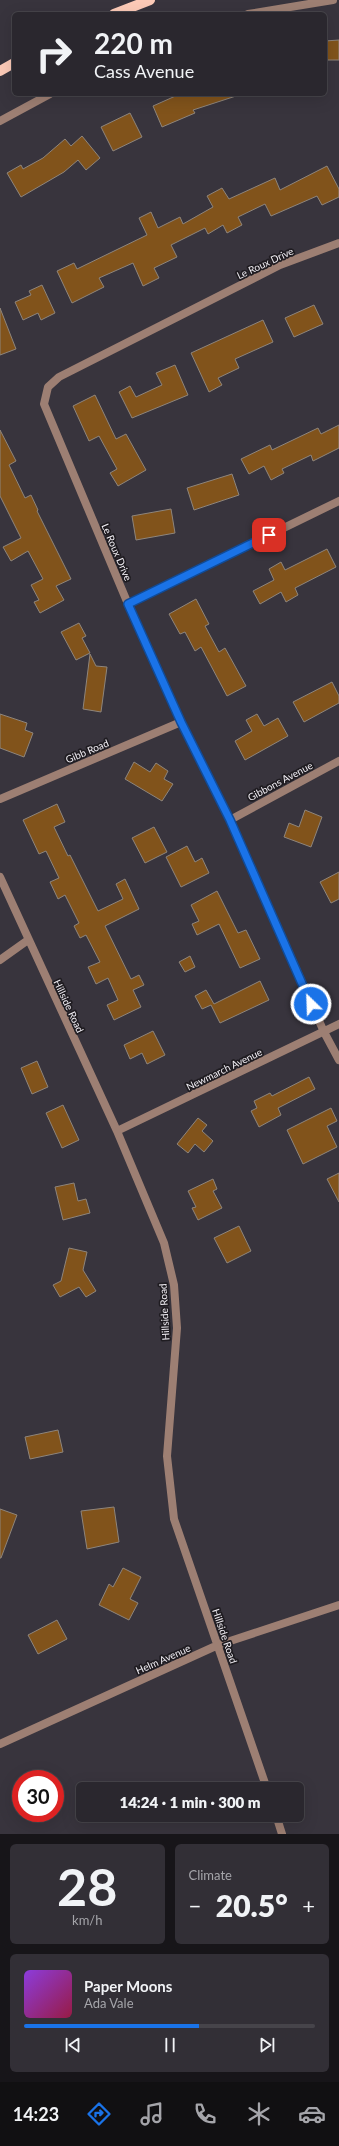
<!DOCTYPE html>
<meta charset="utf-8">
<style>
:root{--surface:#2a272e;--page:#322f36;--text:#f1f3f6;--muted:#a5a5aa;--line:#46444a;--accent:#1a73e8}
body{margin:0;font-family:Lato,sans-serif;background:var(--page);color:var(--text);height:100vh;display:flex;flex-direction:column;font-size:15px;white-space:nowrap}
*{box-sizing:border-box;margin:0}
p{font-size:13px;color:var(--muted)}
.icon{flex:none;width:22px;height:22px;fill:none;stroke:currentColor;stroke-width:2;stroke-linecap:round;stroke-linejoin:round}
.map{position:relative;height:1834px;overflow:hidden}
.details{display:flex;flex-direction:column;gap:10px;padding:10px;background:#171519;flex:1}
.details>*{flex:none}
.hud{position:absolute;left:12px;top:12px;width:315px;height:84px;border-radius:6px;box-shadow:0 4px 16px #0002,0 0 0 1px var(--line);background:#2a272e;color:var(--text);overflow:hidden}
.speed{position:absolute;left:12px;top:1770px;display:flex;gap:8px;font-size:20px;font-weight:700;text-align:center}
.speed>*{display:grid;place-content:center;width:52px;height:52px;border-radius:50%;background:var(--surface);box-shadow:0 4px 16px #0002,0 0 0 1px var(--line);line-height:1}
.speed .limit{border:6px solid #d22;background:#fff;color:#111}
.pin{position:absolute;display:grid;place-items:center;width:34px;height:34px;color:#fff;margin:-17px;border-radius:8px;box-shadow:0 2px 6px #0006}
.me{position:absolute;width:44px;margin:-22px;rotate:336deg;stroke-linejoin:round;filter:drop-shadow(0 0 3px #0008)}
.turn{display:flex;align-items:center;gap:14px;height:84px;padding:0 16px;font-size:18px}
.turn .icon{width:52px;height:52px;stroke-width:2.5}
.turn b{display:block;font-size:28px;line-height:34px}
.big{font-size:30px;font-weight:800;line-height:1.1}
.details .widget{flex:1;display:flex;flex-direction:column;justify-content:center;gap:6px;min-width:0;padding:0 14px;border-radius:6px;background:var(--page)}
.details .dial{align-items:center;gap:0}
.dial b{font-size:52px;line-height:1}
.song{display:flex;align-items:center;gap:12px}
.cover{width:48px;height:48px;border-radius:6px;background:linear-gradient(135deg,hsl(270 70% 55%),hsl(340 70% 35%))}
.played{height:4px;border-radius:2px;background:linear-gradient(90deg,var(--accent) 60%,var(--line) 60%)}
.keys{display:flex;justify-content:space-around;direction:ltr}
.heat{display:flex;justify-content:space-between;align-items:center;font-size:22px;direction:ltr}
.details .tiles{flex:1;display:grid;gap:10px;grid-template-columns:1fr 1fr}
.widget:last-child{grid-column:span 2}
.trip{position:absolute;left:76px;top:1782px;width:228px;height:40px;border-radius:6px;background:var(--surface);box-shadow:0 4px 16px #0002,0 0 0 1px var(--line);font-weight:800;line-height:40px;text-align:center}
.tab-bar{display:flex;height:64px;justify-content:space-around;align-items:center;background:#111012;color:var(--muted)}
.tab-bar .icon{width:28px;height:28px}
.tab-bar .active{color:var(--accent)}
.tab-bar b{font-size:18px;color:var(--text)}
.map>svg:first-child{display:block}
.building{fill:#81531b;stroke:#8e857c}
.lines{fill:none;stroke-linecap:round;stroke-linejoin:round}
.street{stroke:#9d7f73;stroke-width:8}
.primary{stroke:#fccab7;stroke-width:10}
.route-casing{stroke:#114b97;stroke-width:10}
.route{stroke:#1a73e8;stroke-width:7}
.labels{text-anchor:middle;stroke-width:3.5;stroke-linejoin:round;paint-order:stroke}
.street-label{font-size:10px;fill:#f2eff5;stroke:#1f1c21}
</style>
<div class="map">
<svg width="339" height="1834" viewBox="0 0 339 1834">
<rect width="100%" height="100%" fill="#38343d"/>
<path class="building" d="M339 40V60H325V41Z
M180 94H235L236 96 193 110 195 113 162 127 153 106Z
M130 113 142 137 113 151 101 127Z
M82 136 100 158 86 170 78 160 64 172 21 197 7 173 21 165 23 169 43 158 65 139 71 146Z
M327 166 339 189V197L322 205 317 196 271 216 265 204 238 217 242 225 227 233 223 225 208 234 205 228 171 245 177 257 154 268 159 278 143 286 133 263 99 278 104 287 72 303 57 271 74 263 77 269 147 235 139 218 151 212 158 228 180 217 183 224 213 207 207 196 222 188 229 199 275 178 280 190Z
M42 285 55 313 41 320 38 313 23 320 15 302 31 295 29 291Z
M314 305 323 324 294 337 285 318Z
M0 308 16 349 0 355Z
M263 320 273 342 235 359 239 368 218 378 222 385 209 392 191 353Z
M175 365 188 395 132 418 119 392 130 386 136 397 162 385 156 373Z
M95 395 116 439 126 434 146 470 118 486 110 473 117 469 99 436 89 441 73 406Z
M339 425V448L313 461 311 455 282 469 284 473 271 480 264 466 249 474 241 459 270 445 272 450 318 428 321 434Z
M0 430 16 461 9 465 25 498 31 495 38 510 37 511 71 579 56 586 64 600 40 613 34 602 39 600 31 585 43 579 28 551 11 561 3 547 21 538 0 496Z
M232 474 239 495 194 510 187 488Z
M171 509 175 533 136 540 132 516Z
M327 549 336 567 295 588 298 595 286 602 281 592 260 604 253 591 274 580 269 569 281 562 285 570Z
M196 599 209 624 205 626 219 652 225 648 246 686 227 696 201 647 195 651 185 632 180 634 169 614Z
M79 623 86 636 82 638 90 653 76 660 61 632Z
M90 654 96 666 107 667 101 712 83 709Z
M332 682 339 696V703L304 722 293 702Z
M0 714 27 723 25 730 33 733 24 757 0 748Z
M257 714 264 726 278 718 288 736 245 760 235 741 252 731 246 720Z
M134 762 150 772 156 763 168 771 164 779 173 784 162 801 125 779Z
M57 804 65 822 54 827 68 856 70 855 98 911 123 899 116 884 125 879 139 909 105 926 131 979 139 975 144 985 133 990 141 1007 114 1020 107 1005 118 1000 108 978 96 984 88 967 100 962 86 935 80 938 74 926 79 923 65 895 58 899 50 882 59 878 46 851 39 854 23 820Z
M305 810 322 817 311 847 284 837 289 823 299 827Z
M154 827 167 852 145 863 132 838Z
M187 846 195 862 202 858 209 873 181 887 166 857Z
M339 872V899L331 903 320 882Z
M217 891 238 933 246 930 260 959 240 968 219 924 197 935 192 924 199 921 191 905Z
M190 956 195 967 185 972 179 962Z
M260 981 269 1000 220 1023 211 1005 202 1009 195 996 206 990 214 1004Z
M153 1031 165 1055 147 1064 142 1053 130 1059 124 1045Z
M37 1061 48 1087 32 1094 21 1068Z
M309 1077 315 1089 278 1108 281 1115 259 1127 251 1111 257 1108 254 1101 270 1093 272 1096Z
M63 1105 79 1140 62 1148 46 1113Z
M331 1108 337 1121 327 1126 337 1147 303 1164 287 1130Z
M198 1118 207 1125 202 1131 213 1141 204 1152 195 1144 188 1153 177 1144Z
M339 1173V1202L327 1179Z
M213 1179 217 1189 213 1191 222 1208 198 1220 192 1208 196 1207 188 1191Z
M74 1183 78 1201 86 1199 90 1213 63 1220 55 1187Z
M239 1226 251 1251 227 1263 214 1238Z
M69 1248 87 1252 83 1270 96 1291 86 1297 79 1287 60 1297 53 1285 61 1281Z
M58 1430 63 1452 30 1459 25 1437Z
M114 1507 119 1542 87 1549 81 1511Z
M0 1509 17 1515 1 1558H0Z
M123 1568 141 1577 130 1599 138 1603 129 1620 99 1605 109 1584 113 1587Z
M57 1620 67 1639 38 1654 28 1635Z"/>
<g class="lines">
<path class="street" d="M248 14 333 0
M0 121 50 94
M339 243 280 265 59 377 48 387 44 404 128 604 181 722 230 820 324 1032 339 1060
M128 604 339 501
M0 799 181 722
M230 820 339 761
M0 877 117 1131 164 1243 174 1285 177 1328 167 1456 174 1519 267 1789
M0 960 28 940
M117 1131 339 1024
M0 1744 218 1645 339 1605
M276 1815 282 1834"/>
<path class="primary" d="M114 14 150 0
M0 71 14 63"/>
</g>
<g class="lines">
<g class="route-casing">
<path id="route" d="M269 535 128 604 181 722 230 820 311 1004"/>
</g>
<use href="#route" class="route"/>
</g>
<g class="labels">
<g class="street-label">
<text transform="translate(265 263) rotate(-25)" y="4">Le Roux Drive</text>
<text transform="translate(117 552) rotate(67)" y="4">Le Roux Drive</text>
<text transform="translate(87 751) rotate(-23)" y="4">Gibb Road</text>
<text transform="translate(280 781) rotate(-28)" y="4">Gibbons Avenue</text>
<text transform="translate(69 1006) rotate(65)" y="4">Hillside Road</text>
<text transform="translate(224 1069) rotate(-26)" y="4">Newmarch Avenue</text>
<text transform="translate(164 1312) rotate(-93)" y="4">Hillside Road</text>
<text transform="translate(225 1636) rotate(71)" y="4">Hillside Road</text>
<text transform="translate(163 1659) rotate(-24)" y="4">Helm Avenue</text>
</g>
</g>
</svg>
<div class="speed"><div class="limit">30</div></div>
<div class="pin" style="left:269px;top:535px;background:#d93025"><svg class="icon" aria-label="arrive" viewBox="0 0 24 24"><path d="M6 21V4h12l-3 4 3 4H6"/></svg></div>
<svg class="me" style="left:311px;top:1004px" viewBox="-20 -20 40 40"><circle r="17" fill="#1a73e8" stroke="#fff" stroke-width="3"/><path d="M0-11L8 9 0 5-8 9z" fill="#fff"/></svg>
<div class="trip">14:24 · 1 min · 300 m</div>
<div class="hud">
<div class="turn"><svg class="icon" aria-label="right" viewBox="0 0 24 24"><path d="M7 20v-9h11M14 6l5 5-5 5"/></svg><div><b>220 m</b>Cass Avenue</div></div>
</div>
</div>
<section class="details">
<div class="tiles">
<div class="widget dial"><b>28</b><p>km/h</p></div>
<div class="widget"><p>Climate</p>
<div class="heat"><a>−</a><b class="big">20.5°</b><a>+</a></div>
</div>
<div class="widget">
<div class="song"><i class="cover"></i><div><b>Paper Moons</b><p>Ada Vale</p></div></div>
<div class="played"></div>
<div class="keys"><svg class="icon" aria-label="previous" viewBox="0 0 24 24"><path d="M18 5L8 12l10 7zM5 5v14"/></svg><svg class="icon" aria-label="pause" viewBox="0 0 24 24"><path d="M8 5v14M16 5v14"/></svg><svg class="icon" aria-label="next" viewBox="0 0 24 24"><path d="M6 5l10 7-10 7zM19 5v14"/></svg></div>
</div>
</div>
</section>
<nav class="tab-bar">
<b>14:23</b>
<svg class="icon active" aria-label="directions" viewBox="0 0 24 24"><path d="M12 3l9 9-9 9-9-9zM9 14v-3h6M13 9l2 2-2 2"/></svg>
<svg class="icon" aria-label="music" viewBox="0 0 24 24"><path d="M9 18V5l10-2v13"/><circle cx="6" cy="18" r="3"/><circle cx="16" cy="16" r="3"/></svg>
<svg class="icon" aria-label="phone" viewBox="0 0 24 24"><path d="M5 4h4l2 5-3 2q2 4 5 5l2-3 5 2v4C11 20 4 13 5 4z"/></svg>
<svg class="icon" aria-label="climate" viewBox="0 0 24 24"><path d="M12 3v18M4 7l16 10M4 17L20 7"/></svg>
<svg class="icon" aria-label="car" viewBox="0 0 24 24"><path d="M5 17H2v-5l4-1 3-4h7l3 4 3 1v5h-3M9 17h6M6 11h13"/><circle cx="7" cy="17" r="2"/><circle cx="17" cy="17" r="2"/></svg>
</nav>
